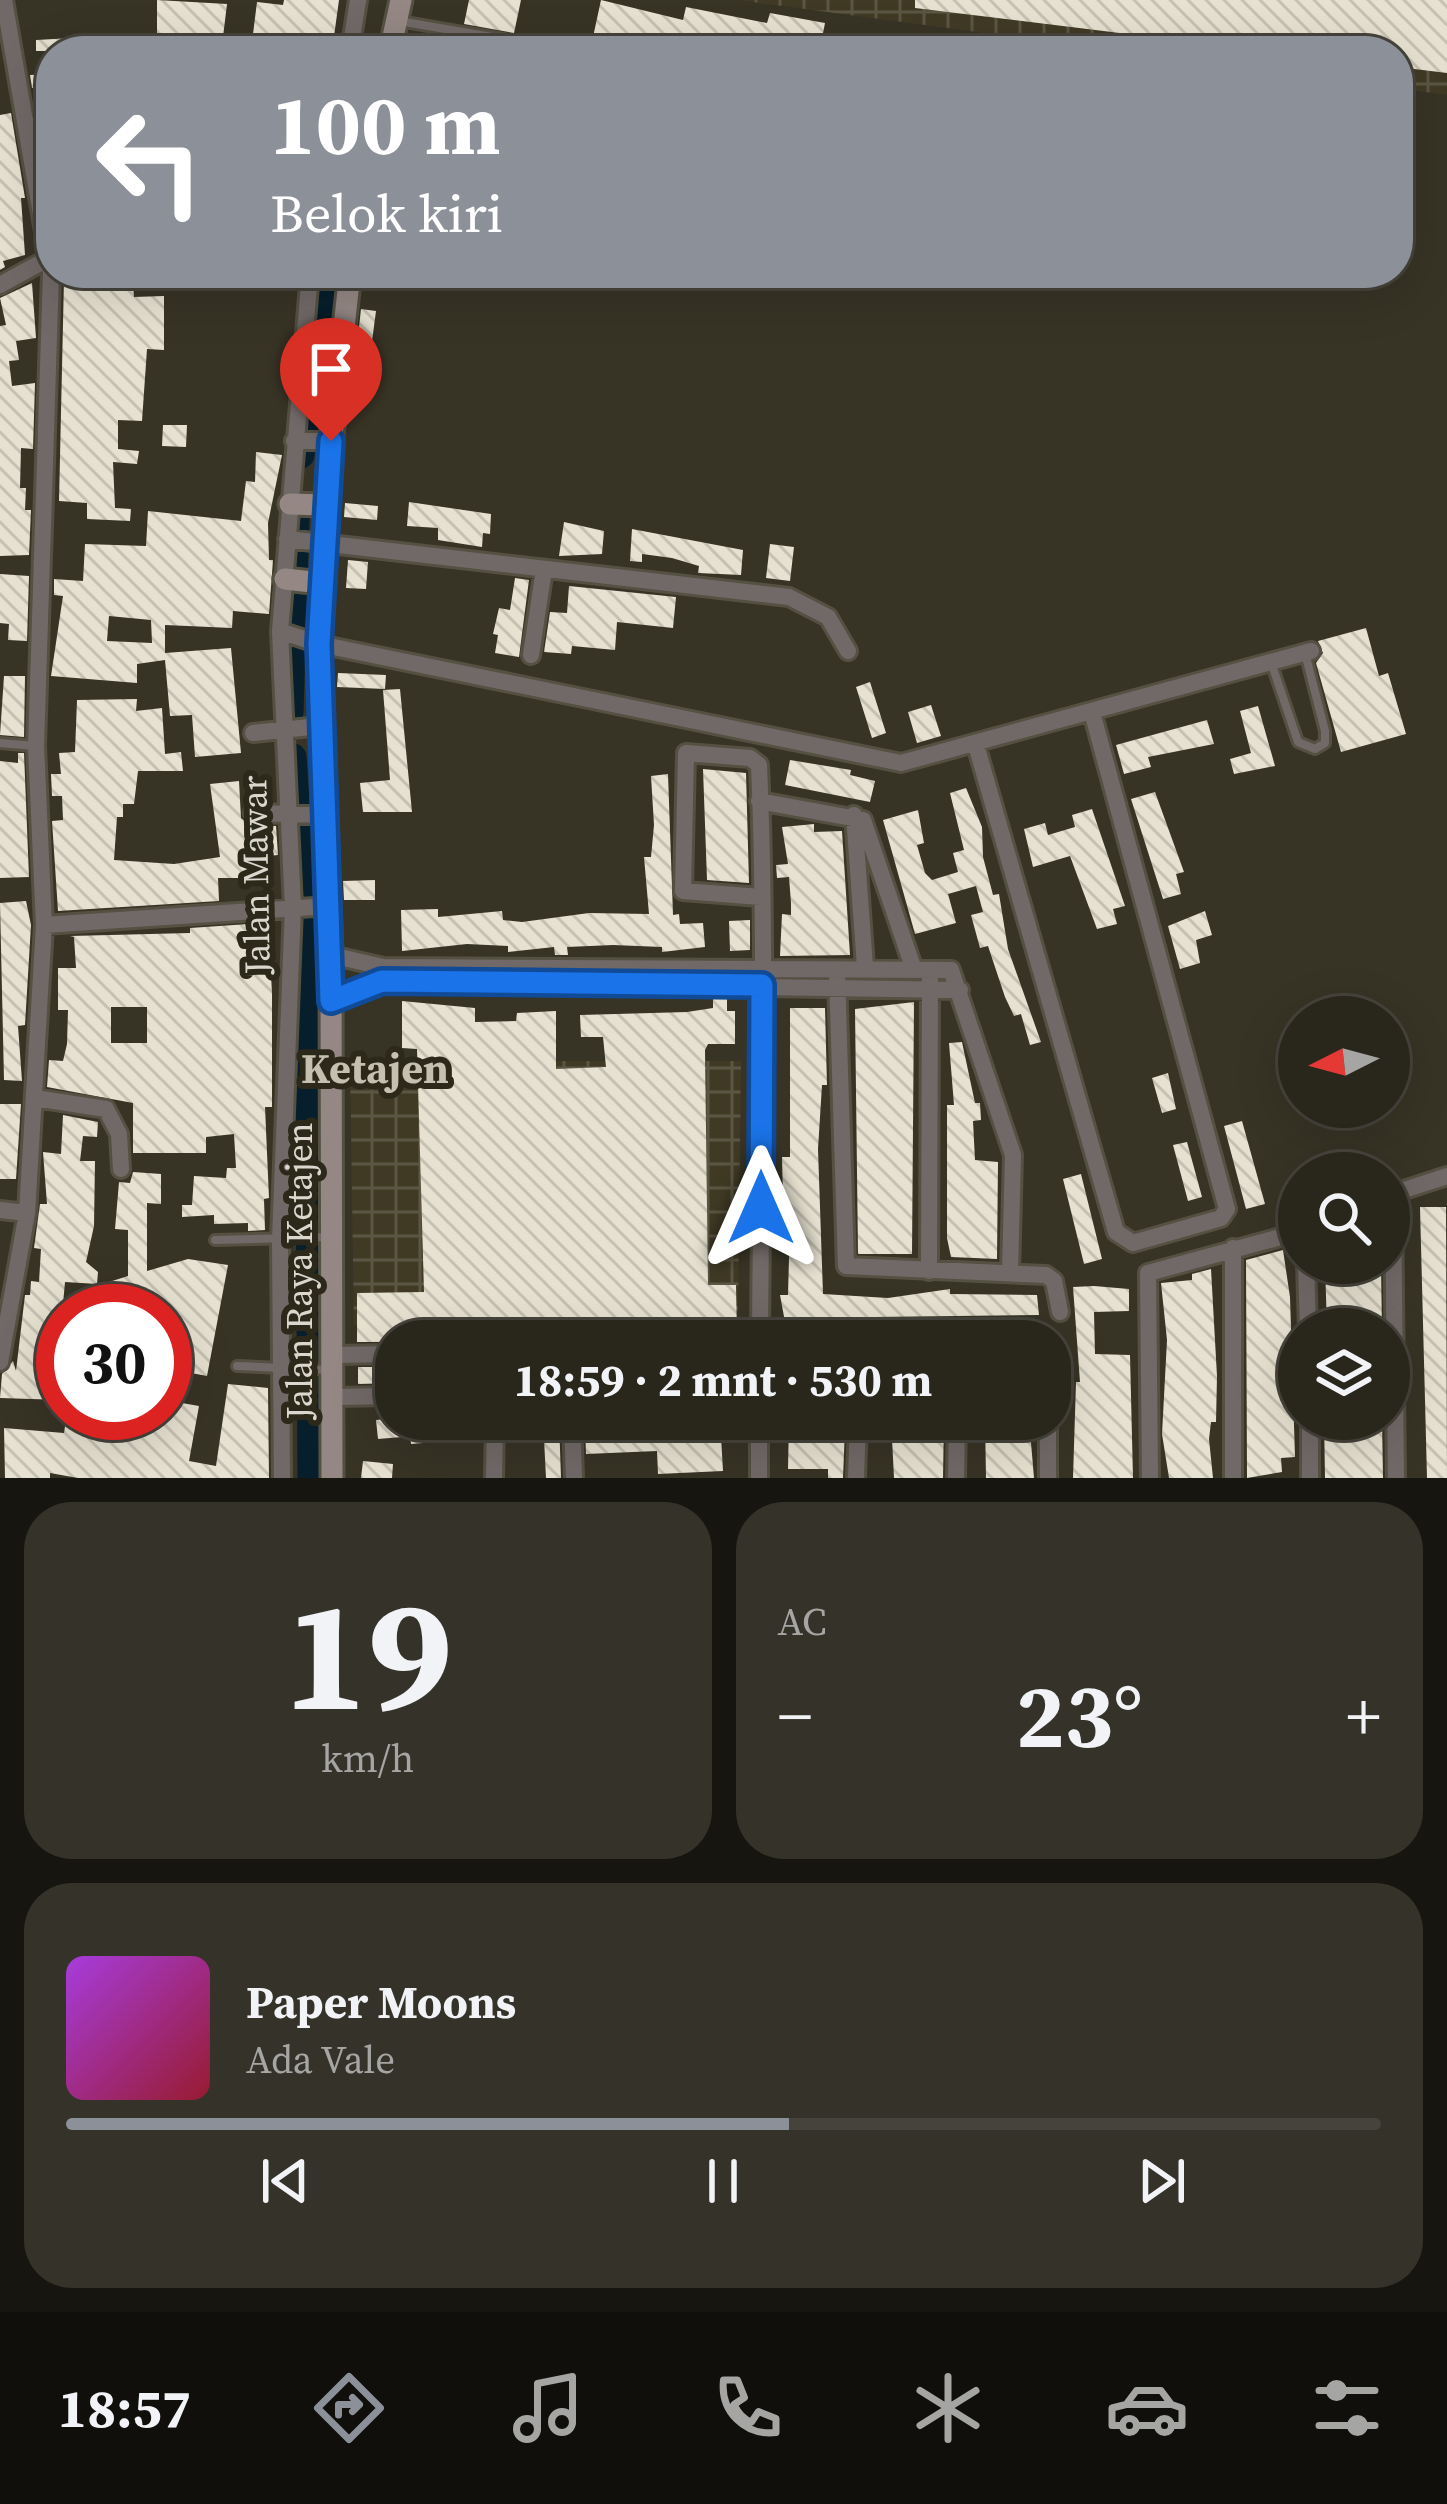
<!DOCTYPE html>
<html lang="id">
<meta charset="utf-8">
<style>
:root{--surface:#29261c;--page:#353229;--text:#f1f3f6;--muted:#a5a5a3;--line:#45433b;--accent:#8c9099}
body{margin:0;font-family:"Source Serif 4",serif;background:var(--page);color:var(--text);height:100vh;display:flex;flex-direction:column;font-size:45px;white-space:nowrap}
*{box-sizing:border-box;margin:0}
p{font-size:39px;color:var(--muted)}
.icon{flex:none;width:66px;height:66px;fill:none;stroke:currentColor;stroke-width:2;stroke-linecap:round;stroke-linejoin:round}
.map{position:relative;height:1478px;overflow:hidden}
.drawer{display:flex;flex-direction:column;gap:24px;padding:24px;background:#17150f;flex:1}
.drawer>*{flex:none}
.banner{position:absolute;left:36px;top:36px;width:1377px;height:252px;border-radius:48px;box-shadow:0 12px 48px #0002,0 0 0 3px var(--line);background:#8c9099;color:#fff;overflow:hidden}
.needle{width:78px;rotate:264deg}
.buttons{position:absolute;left:1278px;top:996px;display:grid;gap:24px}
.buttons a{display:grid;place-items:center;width:132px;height:132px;border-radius:50%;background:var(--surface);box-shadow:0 12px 48px #0002,0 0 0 3px var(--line);font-size:60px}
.speed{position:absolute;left:36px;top:1284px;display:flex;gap:24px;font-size:60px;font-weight:700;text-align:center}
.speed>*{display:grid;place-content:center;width:156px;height:156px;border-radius:50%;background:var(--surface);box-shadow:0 12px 48px #0002,0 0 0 3px var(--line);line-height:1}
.speed .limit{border:18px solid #d22;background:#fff;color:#111}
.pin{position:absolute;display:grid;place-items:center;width:102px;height:102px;color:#fff;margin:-123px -51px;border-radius:50% 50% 50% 0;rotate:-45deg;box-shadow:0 0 12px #0007}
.pin .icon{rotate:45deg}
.me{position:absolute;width:132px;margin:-66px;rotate:0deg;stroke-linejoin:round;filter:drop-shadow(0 0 9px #0008)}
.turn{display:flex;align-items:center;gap:42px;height:252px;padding:0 36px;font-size:54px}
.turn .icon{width:156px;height:156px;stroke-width:2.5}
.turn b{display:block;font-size:84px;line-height:102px}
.big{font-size:90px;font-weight:700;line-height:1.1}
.drawer .tile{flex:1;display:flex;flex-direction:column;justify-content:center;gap:18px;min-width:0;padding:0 42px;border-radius:48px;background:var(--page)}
.drawer .dial{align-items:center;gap:0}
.dial b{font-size:156px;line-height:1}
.song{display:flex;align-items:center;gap:36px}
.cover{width:144px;height:144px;border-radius:18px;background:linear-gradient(135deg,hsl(280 70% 55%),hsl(350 70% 35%))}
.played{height:12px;border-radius:6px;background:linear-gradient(90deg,var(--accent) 55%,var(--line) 55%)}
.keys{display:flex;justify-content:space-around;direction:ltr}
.heat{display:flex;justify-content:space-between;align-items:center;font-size:66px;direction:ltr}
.drawer .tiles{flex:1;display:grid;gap:24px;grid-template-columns:1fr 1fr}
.tile:last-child{grid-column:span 2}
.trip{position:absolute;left:375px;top:1320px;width:696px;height:120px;border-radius:48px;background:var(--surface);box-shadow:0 12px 48px #0002,0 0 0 3px var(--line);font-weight:700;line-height:120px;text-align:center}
.menu{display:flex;height:192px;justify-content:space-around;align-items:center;background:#100f0b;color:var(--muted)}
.menu .icon{width:84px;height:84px}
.menu .current{color:var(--accent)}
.menu b{font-size:54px;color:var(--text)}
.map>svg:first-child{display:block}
.industrial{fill:url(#industrial-grid)}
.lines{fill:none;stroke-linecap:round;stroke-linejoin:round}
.river{stroke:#071e2c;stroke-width:27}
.building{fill:url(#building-back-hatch);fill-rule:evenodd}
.lane-casing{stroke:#545143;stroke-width:14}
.street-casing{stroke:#545143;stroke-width:22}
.secondary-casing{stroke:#545143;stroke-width:27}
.lane{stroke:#716967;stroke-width:8}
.street{stroke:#716967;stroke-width:16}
.secondary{stroke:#948784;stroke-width:21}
.route-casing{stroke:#114b97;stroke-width:30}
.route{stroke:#1a73e8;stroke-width:21}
.labels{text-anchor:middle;stroke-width:12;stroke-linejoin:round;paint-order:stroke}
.street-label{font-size:36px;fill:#d9d7ce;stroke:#2c291b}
.quarter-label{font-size:42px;font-weight:bold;fill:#c5c0af;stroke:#2c291b}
</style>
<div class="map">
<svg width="1447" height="1478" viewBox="0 0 1447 1478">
<defs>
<pattern id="industrial-grid" width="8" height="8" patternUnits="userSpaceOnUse" patternTransform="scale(3)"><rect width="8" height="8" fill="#403a25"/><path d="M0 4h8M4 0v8" fill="none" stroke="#5b5643"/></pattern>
<pattern id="building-back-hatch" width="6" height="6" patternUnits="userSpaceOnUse" patternTransform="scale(3)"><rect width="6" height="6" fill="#e6e1d0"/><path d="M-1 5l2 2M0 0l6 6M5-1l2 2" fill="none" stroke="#c5c1b3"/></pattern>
</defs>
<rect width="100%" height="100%" fill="#373325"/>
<path class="industrial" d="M738 0H1447V95L1398 88V51H1119Z
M350 1061H741L738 1311 354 1325Z"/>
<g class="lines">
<path class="river" d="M301 455 325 273
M290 712 296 517
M293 757 308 969 311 1478"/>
</g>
<path class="building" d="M157 0 227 4 223 37 191 33 190 41 157 34Z
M284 0H339L332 51H261L262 36 253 34 257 2 283 5Z
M469 0H521L514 33 464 24Z
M601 0 683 20 686 7 767 23 770 13 825 23 820 49 793 43 791 51H590Z
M915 0H1447V73L1398 67V51H1266L915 8Z
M90 37V51H36V40Z
M51 74V113H37L47 88H32L30 75Z
M11 113 25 198H21L25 255 3 261 5 267 0 270V115Z
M132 273 134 297 164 296V350L147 349 142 421 118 420V449L139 451 137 464 113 462 115 508 131 509 130 521 87 519V503L59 501 64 279Z
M224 273H285V287L224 283Z
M32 283 36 338 16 341 19 360 9 361 12 386 35 383 33 449 21 448 20 488H26L25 510H31L29 555 0 556V326L6 325 0 298Z
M361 309 376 311 371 349H365L363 373H368L369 390H352Z
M163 425H187L186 447 162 446Z
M256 452 282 455 268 523 269 560H273L269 614 233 611 232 628 165 625V653L231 648 241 753 195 757 192 715 170 716 165 660 137 664V683L51 676 63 596 54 595V579L83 581 85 544 146 546 148 511 241 521 246 481 255 482ZM109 616 151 620 152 643 107 641Z
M409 502 491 514 490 534 483 533 482 547 438 540V528L407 526Z
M345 503 378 506 377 520 344 517Z
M564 522 604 531 602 554 559 556Z
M632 529 743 550 741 575 698 573 699 566 672 558 642 554V562L630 561Z
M770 544 794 547 790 581 766 578Z
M348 560 368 562 366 589 346 588Z
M0 574 29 576 27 641 8 640 9 624 0 623Z
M515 578 529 580 519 657 495 653 498 635 493 634 499 608 510 610Z
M569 586 676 597 673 628 617 622 615 650 572 646 571 654 544 652 550 612 567 613Z
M1366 628 1379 676 1388 673 1406 734 1341 752 1316 663 1323 653 1318 641Z
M338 673 386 675 385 689 337 687Z
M4 676H25L24 737 0 735Z
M870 682 886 733 872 738 856 687Z
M400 689 412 812H363L360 783 390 780 383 690Z
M137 699 136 711 162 708 165 754 181 752 183 771H138L134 804H123V817H117L114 860 174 864 220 857 210 784 239 781 241 818 251 826H276L278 855 268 856V878H218L219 901 58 911 52 821 63 820 62 796H52L51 774H61L59 753 75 752 77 700Z
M931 705 941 736 917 743 908 712Z
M1258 706 1275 766 1234 774 1230 759 1251 753 1240 711Z
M1207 720 1214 744 1148 757 1151 767 1124 774 1116 745Z
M18 753H24L29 877 0 878V761L18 763Z
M790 760 851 770 850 775 875 781 870 802 785 785Z
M703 769 746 773 749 883 707 880Z
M668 774 673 915 679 914 680 924 703 923 705 947 662 952V947L613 945 567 947 568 955H555L554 947 508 952V946L467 944 402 951 401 910 438 909V917L502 911 503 920 522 922 589 913 649 914 644 857H651L654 825 651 776Z
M966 788 982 827 983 857 993 895 999 894 1008 949 1041 1042 1030 1045 1021 1014 1014 1016 1005 997 988 946 980 948 971 915 983 912 976 886 948 894 956 923 915 934 883 820 918 810 924 843 917 845 925 873 932 880 958 872 953 853 964 850 950 793Z
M1155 792 1184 872 1176 874 1181 894 1163 899 1131 799Z
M1092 809 1125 906 1113 909 1117 924 1097 929 1070 856 1033 867 1024 829 1045 823 1048 835 1075 827 1072 815Z
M814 824V832L842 831 850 955 780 956 782 914 791 915V903L789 877 777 878 776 865 788 864 782 827Z
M375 880V900H344L343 881Z
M26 901 31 925 25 1025 18 1026 22 1081 4 1080 0 903Z
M1205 911 1212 935 1196 940 1200 963 1180 969 1168 926Z
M750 920V950L730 951 729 921Z
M262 923 265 975H271L272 993V1107H265L269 1198 264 1199 265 1230 248 1231V1223L214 1224V1215L182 1217V1205H192L194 1176 226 1178 227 1168H236L234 1134 206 1137V1153H133V1103L47 1087 49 1060 63 1061 67 1044 68 1010H58V968H76L74 937 70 936 190 933V928ZM111 1007H147V1043H111Z
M713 999H727V1011H735V1044H708L705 1050 708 1285H736L737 1334 665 1341 357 1342V1293L424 1292 417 1049 402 1048V1001L475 1008V1022L516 1021 517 1013 556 1011V1069L606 1067 603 1037H581L580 1015 687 1012 713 1008Z
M914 1002 912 1254H858L855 1009Z
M790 1008H825L827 1085H822L818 1149 823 1294 888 1298 950 1289V1294L1037 1295 1039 1315 874 1317 852 1320 849 1341 788 1338 780 1295H788L790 1221 788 1200H783L782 1157H790Z
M962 1042 975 1103H980L981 1120 973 1121 975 1160 998 1162 997 1259 951 1257 947 1238V1105H954L949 1043Z
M1168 1073 1176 1109 1162 1113 1152 1078Z
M0 1104H21L16 1179H0Z
M63 1115 98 1122 97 1137 83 1136 80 1161H95L94 1226 86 1262 98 1272 97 1284 65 1282 56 1381 63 1382 62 1400 0 1398 2 1374 13 1361 16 1371 25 1295H30L31 1281 39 1282 41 1249 34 1248 40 1204H47L43 1152 61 1154Z
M1242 1121 1265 1204 1246 1209 1224 1126Z
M1187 1142 1202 1197 1188 1201 1173 1145Z
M133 1172 161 1174V1204L147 1203V1271L188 1259 228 1265 207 1376 165 1368V1311H85L90 1288 128 1276V1230L115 1229 119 1182 130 1183Z
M1081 1174 1102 1259 1084 1264 1063 1179Z
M1420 1207H1446L1447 1478H1427Z
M1283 1250 1290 1297 1295 1457 1281 1458 1282 1472 1247 1478 1246 1260Z
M1325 1263 1381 1264 1382 1329H1327Z
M1211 1269 1217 1376 1216 1422H1211L1209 1439 1213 1478H1169L1162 1434 1167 1340 1161 1283 1192 1280V1274Z
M1094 1286 1129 1289V1311L1094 1312 1095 1354 1130 1355 1133 1478H1073L1076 1382H1080L1073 1287Z
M358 1367H396V1383L358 1384Z
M228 1384 268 1388 269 1478H78L50 1473V1478H5L4 1428 64 1433 66 1420 96 1418V1413H165V1400L199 1406 189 1461 216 1466Z
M396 1418 402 1437 378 1439 376 1420Z
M467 1419 469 1439 411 1444 409 1425Z
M508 1419H559L561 1478H546L544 1439 507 1440Z
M656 1419H720L723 1471 658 1474 657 1451 586 1454 585 1428 656 1424Z
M789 1419H833L832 1427 845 1428 843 1478H828V1469H788Z
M891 1419H944L943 1478H894Z
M985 1419H1029L1034 1478H986Z
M1324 1419H1382L1383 1478H1325Z
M363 1461 393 1464 392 1478H361Z"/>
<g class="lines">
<g class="lane-casing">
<path id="lane" d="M399 21 515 41
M491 51 492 37
M1272 665 1298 742 1315 749 1325 743V731L1305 653
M0 743 35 746
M215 1240 330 1237
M237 1366 329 1370"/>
</g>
<g class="street-casing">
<path id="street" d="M4 0 51 272
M350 51 358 0
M27 126H51
M0 285 51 257
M305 332 342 333
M294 441H331
M287 539 789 597 828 617 848 651
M280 631 319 644 901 763 1311 651
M531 655 544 569
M253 733 319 726
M976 745 1116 1232 1133 1243 1221 1218 1227 1209 1092 712
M759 801 863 820 913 967
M253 813 324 815
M854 815 865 967
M44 925 329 906
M331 955 383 967 951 970 1013 1155 1010 1273
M837 975 846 1266 1046 1275 1054 1281 1060 1312
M331 1001 382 981 960 990
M35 1098 106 1109 119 1134 121 1169
M0 1210 27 1213
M1233 1248V1478
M1306 1263 1308 1329
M929 1271 930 978
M760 1341C761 1149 767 956 759 765L750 758 686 753 683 891 761 897
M861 1341 863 1333 874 1330 1048 1341
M331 1355 396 1354
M0 1362 27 1213 44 925 36 746 51 273
M332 1397 396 1396
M572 1419 574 1478
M282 1478 280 1240 293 907 280 631 310 273
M494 1478 495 1419
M759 1478V1419
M856 1478 858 1419
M956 1478 957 1419
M1048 1478V1419
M1150 1478 1148 1273 1299 1232
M1310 1478V1419
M1396 1478 1393 1202 1401 1191 1447 1176"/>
</g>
<g class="secondary-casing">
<path id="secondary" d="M390 51 401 0
M290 504 325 505
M285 579 321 583
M332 1478 331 955 319 644 328 471 350 273"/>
</g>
<use href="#lane" class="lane"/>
<use href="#street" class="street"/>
<use href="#secondary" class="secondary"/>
</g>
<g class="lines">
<g class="route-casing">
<path id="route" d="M331 441 319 644 331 1001 382 981 762 985 761 1208"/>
</g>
<use href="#route" class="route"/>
</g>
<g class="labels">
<g class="street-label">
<text transform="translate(255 875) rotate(-91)" y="13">Jalan Mawar</text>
<text transform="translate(299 1271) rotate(-90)" y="13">Jalan Raya Ketajen</text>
</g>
<g class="quarter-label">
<text x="375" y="1083">Ketajen</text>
</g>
</g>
</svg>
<div class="buttons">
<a><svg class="needle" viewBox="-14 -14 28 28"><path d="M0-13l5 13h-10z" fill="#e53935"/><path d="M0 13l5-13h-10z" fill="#a5a5a3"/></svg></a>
<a><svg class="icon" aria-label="search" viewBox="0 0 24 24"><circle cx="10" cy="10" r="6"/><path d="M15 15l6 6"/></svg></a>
<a><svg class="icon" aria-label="layers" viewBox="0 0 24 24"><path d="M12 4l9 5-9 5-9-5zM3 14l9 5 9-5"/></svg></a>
</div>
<div class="speed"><div class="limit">30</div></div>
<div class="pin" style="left:331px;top:441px;background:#d93025"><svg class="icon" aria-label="arrive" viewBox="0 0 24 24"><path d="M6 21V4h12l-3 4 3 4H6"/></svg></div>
<svg class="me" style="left:761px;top:1208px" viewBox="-20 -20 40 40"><path d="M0-17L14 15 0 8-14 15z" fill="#1a73e8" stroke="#fff" stroke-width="4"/></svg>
<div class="trip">18:59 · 2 mnt · 530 m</div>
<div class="banner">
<div class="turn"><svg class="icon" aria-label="left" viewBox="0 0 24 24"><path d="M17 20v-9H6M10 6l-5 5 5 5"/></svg><div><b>100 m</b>Belok kiri</div></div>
</div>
</div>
<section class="drawer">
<div class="tiles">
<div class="tile dial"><b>19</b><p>km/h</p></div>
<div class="tile"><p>AC</p>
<div class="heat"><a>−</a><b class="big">23°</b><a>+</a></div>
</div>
<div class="tile">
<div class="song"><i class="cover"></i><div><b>Paper Moons</b><p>Ada Vale</p></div></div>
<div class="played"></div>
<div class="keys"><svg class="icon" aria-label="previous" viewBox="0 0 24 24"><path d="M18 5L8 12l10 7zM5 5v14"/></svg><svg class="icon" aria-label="pause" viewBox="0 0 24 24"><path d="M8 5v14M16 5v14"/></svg><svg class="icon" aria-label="next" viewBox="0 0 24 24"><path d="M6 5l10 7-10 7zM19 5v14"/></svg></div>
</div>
</div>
</section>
<nav class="menu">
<b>18:57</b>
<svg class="icon current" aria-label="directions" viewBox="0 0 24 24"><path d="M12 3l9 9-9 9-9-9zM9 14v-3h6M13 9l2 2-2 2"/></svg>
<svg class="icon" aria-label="music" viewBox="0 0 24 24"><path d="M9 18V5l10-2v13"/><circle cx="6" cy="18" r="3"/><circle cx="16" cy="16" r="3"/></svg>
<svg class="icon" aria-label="phone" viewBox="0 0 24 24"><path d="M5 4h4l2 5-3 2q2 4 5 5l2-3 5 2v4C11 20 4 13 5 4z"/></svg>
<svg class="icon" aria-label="climate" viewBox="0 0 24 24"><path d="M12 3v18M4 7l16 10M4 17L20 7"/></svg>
<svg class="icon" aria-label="car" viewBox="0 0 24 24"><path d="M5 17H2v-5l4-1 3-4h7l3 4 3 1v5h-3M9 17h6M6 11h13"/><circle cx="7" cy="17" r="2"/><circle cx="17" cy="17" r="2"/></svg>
<svg class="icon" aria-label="filters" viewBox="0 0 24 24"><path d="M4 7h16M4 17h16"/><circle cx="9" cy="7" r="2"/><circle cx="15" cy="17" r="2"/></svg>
</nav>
